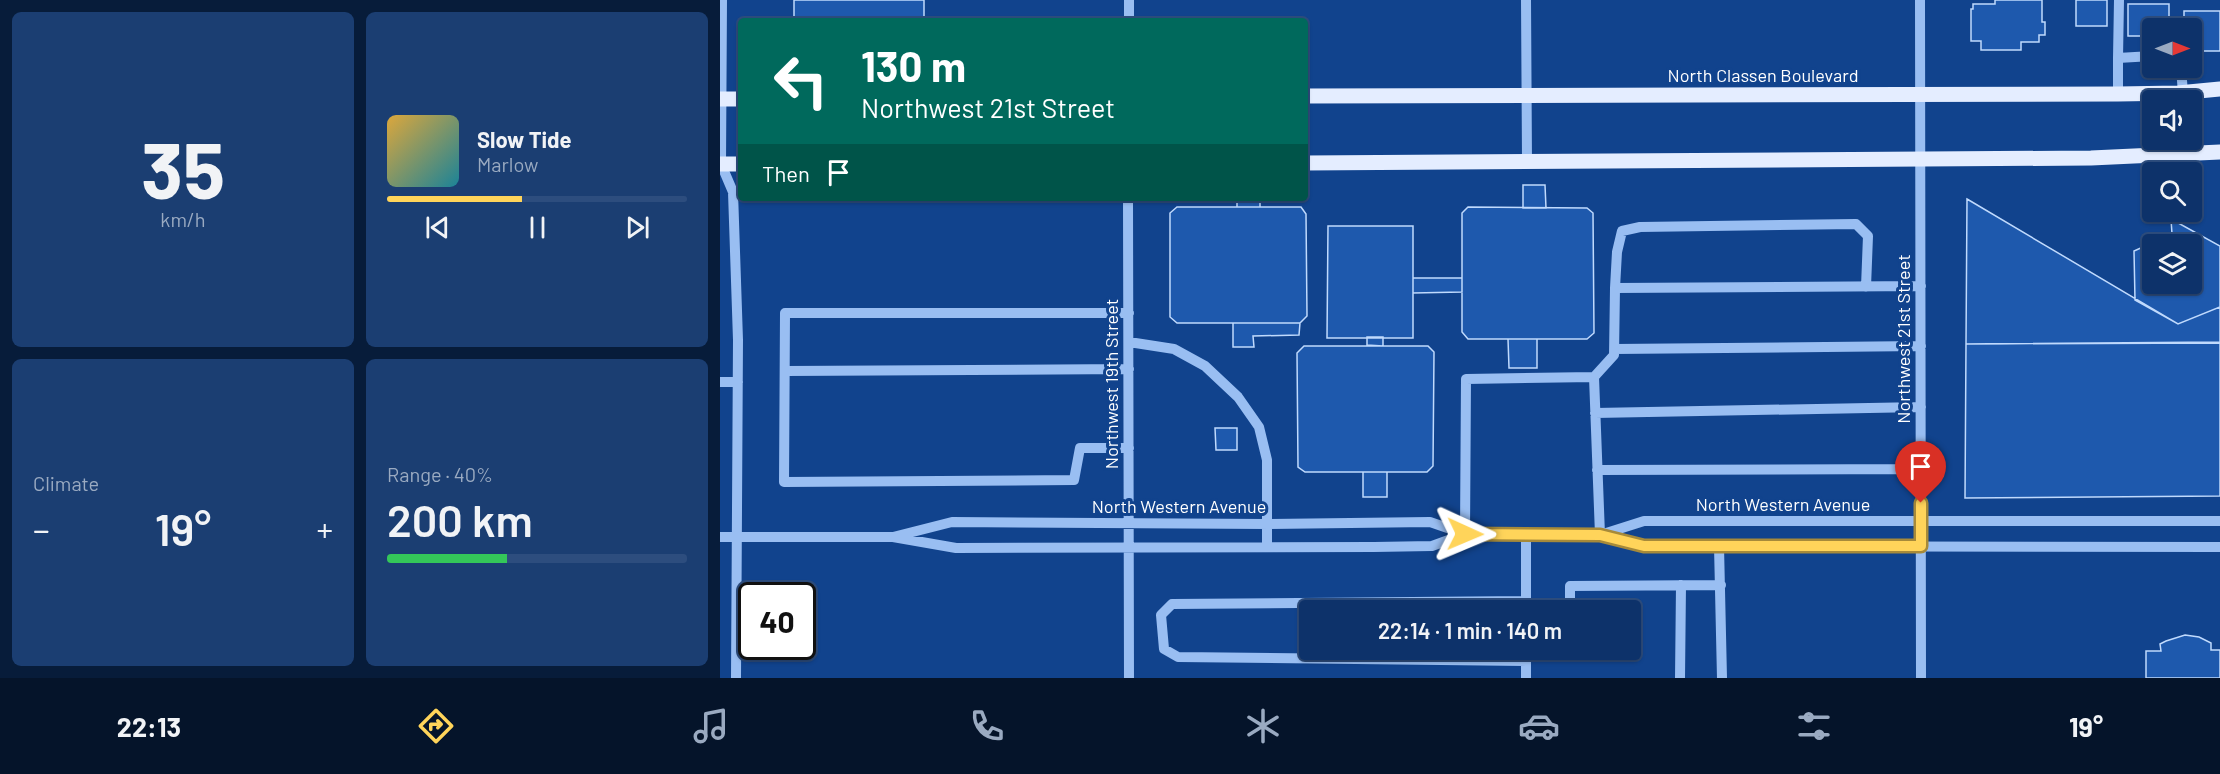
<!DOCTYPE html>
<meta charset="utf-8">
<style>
:root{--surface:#0d326a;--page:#1b3e72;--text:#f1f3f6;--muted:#9aaac1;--line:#2d4d7e;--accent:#ffd45a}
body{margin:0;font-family:Barlow,sans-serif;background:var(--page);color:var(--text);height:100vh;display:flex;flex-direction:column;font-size:22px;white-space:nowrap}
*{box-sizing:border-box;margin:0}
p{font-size:20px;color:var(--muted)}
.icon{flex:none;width:33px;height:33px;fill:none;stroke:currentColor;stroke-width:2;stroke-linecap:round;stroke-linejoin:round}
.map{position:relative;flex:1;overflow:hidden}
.drawer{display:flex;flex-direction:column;gap:12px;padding:12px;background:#071c3a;width:720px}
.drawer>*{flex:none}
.top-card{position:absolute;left:18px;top:18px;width:570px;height:183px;border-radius:6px;box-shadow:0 2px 4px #0004,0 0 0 2px var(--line);background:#00695c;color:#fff;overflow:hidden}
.needle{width:39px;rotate:90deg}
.fabs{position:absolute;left:1422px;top:18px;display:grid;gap:12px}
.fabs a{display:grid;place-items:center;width:60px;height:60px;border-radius:6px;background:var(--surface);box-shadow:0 2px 4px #0004,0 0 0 2px var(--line);font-size:30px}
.speed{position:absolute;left:18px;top:582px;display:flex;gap:12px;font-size:30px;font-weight:700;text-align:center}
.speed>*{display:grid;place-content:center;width:78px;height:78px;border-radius:50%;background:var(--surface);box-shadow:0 2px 4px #0004,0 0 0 2px var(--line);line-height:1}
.speed .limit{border:3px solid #111;border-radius:9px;background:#fff;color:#111}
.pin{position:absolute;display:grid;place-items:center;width:51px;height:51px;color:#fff;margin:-62px -26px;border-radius:50% 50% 50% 0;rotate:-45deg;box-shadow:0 0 6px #0007}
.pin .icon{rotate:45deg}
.me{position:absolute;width:66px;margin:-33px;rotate:91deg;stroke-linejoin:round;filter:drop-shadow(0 0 4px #0008)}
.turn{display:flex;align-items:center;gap:21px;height:126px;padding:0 24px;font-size:27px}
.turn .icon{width:78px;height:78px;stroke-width:2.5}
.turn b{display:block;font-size:42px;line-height:51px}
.then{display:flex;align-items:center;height:57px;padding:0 24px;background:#0003;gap:12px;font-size:22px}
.big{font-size:45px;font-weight:600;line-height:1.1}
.drawer .tile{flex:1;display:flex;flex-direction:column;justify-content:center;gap:9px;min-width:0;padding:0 21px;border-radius:9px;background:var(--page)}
.drawer .dial{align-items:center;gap:0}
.dial b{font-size:78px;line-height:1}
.song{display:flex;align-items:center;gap:18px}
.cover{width:72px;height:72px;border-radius:9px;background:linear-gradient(135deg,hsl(40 70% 55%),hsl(190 70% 35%))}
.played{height:6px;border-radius:3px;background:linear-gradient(90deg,var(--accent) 45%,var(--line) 45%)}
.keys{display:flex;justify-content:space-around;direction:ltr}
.heat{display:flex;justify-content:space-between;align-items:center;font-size:33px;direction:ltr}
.charge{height:9px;border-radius:4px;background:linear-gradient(90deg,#34c759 40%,var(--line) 0)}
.drawer .tiles{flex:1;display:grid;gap:12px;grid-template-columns:repeat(2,1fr)}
.trip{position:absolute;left:579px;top:600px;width:342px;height:60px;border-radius:6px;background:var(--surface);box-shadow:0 2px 4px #0004,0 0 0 2px var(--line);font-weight:600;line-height:60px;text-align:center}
.tabs{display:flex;height:96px;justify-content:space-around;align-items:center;background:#05142a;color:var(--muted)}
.tabs .icon{width:42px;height:42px}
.tabs .on{color:var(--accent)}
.tabs b{font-size:27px;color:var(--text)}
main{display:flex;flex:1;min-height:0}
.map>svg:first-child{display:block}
.building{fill:#1e59ad;stroke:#c0dafd;stroke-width:1.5;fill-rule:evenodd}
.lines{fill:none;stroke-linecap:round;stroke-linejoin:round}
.minor{stroke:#99bef2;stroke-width:10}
.major{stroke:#e4edff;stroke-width:15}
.route-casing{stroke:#a68a3a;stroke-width:15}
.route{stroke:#ffd45a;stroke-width:10}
.labels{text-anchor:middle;stroke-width:6;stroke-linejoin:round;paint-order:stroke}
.street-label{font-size:18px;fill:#fff;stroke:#11438d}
</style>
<main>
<section class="drawer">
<div class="tiles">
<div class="tile dial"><b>35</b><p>km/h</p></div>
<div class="tile">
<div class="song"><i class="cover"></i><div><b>Slow Tide</b><p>Marlow</p></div></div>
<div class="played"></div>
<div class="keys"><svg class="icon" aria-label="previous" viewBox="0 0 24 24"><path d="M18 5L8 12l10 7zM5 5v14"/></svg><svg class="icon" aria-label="pause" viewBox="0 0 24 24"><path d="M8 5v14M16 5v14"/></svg><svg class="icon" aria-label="next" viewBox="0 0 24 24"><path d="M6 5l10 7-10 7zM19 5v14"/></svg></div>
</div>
<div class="tile"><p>Climate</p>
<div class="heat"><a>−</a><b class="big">19°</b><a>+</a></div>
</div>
<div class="tile"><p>Range · 40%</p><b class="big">200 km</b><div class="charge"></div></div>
</div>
</section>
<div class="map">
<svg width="1500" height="678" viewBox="0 0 1500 678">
<rect width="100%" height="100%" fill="#11438d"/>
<path class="building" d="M74 0H204V21H74Z
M1275 0H1322V22H1325V35H1319V42H1301V50H1261V41H1251V9H1253V4H1275Z
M1356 0H1387V26H1356Z
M1408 4H1449V28H1432V36H1408Z
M1464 11H1500V51H1472V28H1464Z
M803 185H825L826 208H803Z
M517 198H540V207H517Z
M1247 199 1458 324 1500 307V342L1246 344Z
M457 207H581L586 214 587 316 580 323H457L450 317V213Z
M748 207 867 208 873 213 874 333 867 339H748L742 332V213Z
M1451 219 1500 246V307L1458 324 1415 300 1414 251 1452 234ZM1432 244H1472V284H1432Z
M608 226H693V338H607Z
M693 278H742V292L693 293Z
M513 323H580L579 335 533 336 534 347H513Z
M647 337H663V346L647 345Z
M788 339H817V368H789Z
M1500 343V496L1245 498 1246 344Z
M584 346H708L714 352 713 466 707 472H585L578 467 577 353Z
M495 428H517V450H496Z
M643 472H667V497H643Z
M1465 635 1479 637 1491 643V650H1500V678H1426V651H1441L1440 644 1446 641Z"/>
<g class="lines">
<path class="minor" d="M2 0 1 164 13 192 18 340 16 678
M409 0V21
M806 0 807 161
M1200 0 1201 678
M1398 58 1399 0
M1461 68 1463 93
M1398 94V58L1432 56
M408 198 409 678
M895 288 897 252 902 231 920 227 1136 224 1148 236 1146 287
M409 313H65L64 482 354 480 360 448H409
M409 342 454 349 485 366 518 397 539 427 547 460V546
M894 349 1201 346
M65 371 409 369
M0 382H18
M875 413 1201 407
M877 470 1201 469
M745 534 746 379 874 377
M880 535 924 521H1500
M880 535 874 377 894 355 895 288 1201 286
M0 537H173L236 548 654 547 712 546 745 534
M173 537 232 522 547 524 710 522 745 534 880 535 924 546 1500 547
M999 546 1002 678
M806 601 452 604 441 615 444 649 458 657 806 661
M806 610V535
M850 610V586L1001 585
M806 650V678
M960 678 961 585"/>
<path class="major" d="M585 96 1398 94 1458 93 1500 89
M0 99H21
M585 163 1371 158 1500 152
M0 164H21"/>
</g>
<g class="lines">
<g class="route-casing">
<path id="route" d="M745 534 880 535 924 546H1201V503"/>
</g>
<use href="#route" class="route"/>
</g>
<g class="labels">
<g class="street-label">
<text x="1043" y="82">North Classen Boulevard</text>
<text transform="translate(1184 339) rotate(-90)" y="6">Northwest 21st Street</text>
<text transform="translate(392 384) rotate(-90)" y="6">Northwest 19th Street</text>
<text x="1063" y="511">North Western Avenue</text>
<text x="459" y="513">North Western Avenue</text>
</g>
</g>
</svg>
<div class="fabs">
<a><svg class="needle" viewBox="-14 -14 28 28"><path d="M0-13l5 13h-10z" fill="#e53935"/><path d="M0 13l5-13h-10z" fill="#9aaac1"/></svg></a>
<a><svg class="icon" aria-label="sound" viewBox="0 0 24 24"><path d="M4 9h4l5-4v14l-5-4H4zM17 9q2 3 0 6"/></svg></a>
<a><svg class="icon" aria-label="search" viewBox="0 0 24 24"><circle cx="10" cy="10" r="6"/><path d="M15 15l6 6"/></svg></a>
<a><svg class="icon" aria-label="layers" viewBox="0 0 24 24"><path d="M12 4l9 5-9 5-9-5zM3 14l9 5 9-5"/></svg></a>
</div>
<div class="speed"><div class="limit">40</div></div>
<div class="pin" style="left:1201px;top:503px;background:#d93025"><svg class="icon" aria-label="arrive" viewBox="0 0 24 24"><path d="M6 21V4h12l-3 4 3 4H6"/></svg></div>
<svg class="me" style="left:745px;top:534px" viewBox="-20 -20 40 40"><path d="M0-17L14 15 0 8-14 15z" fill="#ffd45a" stroke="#fff" stroke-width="4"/></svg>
<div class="trip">22:14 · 1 min · 140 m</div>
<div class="top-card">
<div class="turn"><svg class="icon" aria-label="left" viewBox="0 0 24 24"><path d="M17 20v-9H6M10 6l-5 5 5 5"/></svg><div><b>130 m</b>Northwest 21st Street</div></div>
<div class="then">Then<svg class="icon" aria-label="arrive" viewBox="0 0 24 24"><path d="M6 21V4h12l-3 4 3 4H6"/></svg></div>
</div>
</div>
</main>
<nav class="tabs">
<b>22:13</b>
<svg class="icon on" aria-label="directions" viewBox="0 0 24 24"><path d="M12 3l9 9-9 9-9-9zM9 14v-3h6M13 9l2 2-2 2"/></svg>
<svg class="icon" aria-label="music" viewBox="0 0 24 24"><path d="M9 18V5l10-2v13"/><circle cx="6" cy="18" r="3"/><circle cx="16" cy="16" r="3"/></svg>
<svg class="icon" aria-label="phone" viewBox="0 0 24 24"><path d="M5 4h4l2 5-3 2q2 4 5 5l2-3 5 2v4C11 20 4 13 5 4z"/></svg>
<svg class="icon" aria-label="climate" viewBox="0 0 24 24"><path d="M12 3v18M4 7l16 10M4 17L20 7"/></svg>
<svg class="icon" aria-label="car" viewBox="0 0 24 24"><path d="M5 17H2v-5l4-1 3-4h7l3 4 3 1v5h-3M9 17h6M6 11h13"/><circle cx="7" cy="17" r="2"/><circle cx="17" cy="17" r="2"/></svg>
<svg class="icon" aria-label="filters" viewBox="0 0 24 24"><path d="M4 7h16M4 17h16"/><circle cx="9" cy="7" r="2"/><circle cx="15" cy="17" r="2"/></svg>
<b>19°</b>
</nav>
